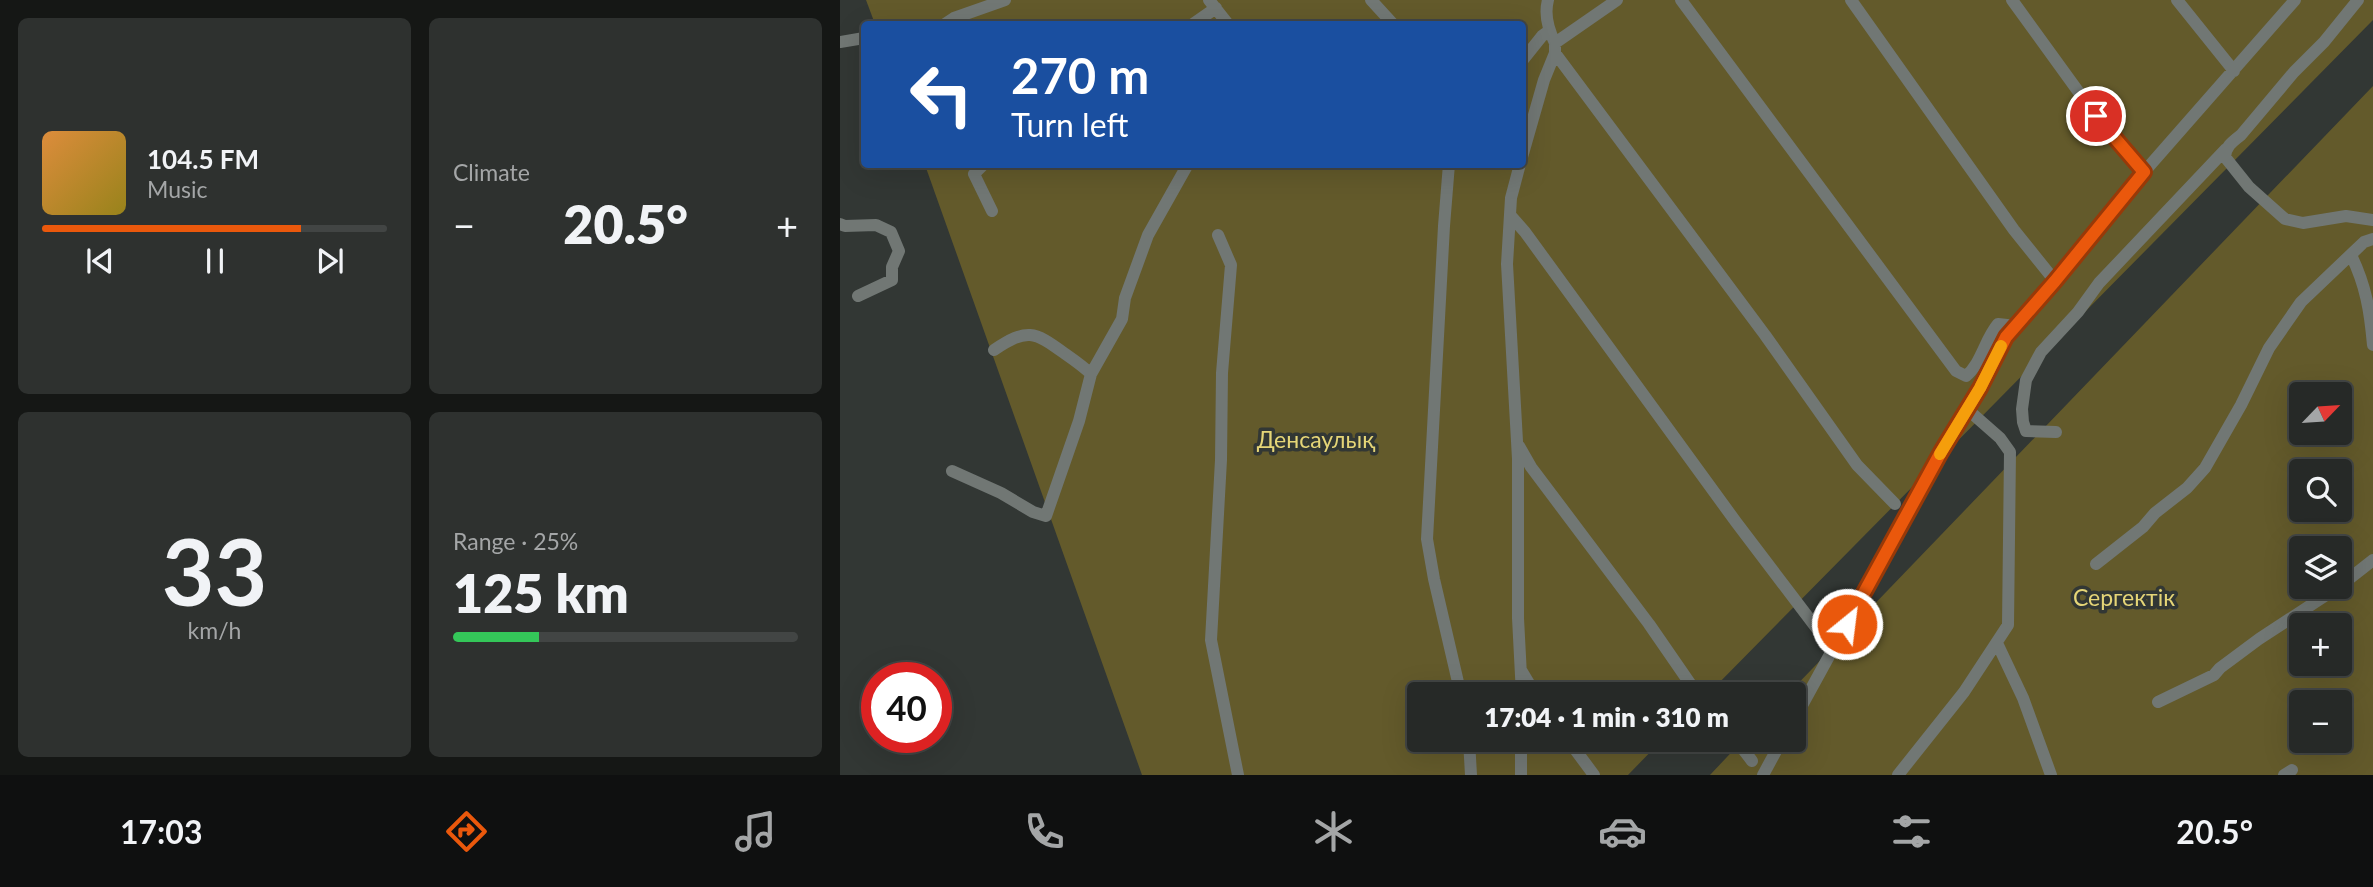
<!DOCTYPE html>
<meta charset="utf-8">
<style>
:root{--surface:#262927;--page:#2e312f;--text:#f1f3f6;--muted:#a4a6a7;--line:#424544;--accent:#ea580c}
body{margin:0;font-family:Lato,sans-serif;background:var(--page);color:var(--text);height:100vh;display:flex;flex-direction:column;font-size:26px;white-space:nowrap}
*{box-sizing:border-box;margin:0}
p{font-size:23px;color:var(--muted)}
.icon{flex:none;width:38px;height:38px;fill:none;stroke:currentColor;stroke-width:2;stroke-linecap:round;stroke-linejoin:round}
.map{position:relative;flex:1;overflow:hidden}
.drawer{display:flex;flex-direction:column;gap:18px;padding:18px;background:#151715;width:840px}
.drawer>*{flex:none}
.hud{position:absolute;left:21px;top:21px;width:665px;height:147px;border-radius:7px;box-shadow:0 7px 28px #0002,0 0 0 2px var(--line);background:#1a4fa0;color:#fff;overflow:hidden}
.needle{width:46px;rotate:65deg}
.fabs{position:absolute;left:1449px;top:382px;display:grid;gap:14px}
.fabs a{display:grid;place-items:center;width:63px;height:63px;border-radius:7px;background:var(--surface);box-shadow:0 7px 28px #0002,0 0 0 2px var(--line);font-size:35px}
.speed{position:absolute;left:21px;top:662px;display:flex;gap:14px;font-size:35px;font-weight:700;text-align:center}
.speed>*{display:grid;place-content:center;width:91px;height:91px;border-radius:50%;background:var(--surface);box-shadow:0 7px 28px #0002,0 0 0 2px var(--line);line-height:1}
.speed .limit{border:10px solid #d22;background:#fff;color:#111}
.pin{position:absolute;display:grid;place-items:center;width:60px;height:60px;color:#fff;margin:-30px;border:4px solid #fff;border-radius:50%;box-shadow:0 2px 7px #0007}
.me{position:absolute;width:77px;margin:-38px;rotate:29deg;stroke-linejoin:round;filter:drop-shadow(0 0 5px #0008)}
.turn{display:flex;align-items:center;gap:24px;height:147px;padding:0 35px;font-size:32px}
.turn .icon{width:91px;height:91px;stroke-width:2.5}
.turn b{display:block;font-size:49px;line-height:60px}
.big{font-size:52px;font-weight:800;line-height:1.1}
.drawer .card{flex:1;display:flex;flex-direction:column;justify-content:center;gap:10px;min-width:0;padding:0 24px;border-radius:10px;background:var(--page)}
.drawer .dial{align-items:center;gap:0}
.dial b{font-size:91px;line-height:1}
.song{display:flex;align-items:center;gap:21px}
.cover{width:84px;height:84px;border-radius:10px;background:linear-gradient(135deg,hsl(30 70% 55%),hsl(50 70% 35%))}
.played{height:7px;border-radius:4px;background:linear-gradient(90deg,var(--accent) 75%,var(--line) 75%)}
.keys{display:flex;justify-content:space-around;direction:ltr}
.heat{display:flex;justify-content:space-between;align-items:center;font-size:38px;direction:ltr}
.charge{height:10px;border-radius:5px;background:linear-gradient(90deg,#34c759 25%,var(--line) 0)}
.drawer .tiles{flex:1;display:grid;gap:18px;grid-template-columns:repeat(2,1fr)}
.trip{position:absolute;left:567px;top:682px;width:399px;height:70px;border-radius:7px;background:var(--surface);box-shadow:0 7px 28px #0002,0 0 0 2px var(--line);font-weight:800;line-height:70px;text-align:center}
.menu{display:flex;height:112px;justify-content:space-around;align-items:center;background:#0f1010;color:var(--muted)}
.menu .icon{width:49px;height:49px}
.menu .active{color:var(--accent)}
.menu b{font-size:32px;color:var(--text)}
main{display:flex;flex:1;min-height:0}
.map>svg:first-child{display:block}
.green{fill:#635a2b;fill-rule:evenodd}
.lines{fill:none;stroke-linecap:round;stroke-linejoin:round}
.minor{stroke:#717774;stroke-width:12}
.route-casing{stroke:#983908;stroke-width:18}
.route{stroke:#ea580c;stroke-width:12}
.slow{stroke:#f59e0b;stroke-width:12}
.labels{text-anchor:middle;stroke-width:7;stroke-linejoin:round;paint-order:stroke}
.park-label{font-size:23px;fill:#e5d577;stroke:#323734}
</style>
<main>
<section class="drawer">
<div class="tiles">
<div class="card">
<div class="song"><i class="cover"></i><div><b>104.5 FM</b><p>Music</p></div></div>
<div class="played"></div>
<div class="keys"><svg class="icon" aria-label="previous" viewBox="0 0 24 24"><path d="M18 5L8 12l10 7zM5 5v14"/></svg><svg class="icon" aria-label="pause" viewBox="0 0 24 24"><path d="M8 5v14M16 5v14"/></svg><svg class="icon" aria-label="next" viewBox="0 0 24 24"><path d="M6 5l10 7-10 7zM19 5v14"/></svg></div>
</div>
<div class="card"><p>Climate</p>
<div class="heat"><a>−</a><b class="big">20.5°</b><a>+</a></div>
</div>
<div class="card dial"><b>33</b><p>km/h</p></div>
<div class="card"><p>Range · 25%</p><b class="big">125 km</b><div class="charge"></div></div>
</div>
</section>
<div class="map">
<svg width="1533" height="775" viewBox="0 0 1533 775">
<rect width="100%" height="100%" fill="#323734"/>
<path class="green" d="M26 0H1533V20L867 695H579V740H822L788 775H302L85 165 682 164V24H35Z
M1533 86V775H870L903 740H954V695H947ZM1461 394H1500V432H1461ZM1461 471H1500V509H1461ZM1461 548H1500V586H1461ZM1461 625H1500V663H1461ZM1461 702H1500V740H1461Z"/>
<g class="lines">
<path class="minor" d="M369 0 388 24
M531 0 553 24
M708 0C704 15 708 29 715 43
M841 0 1116 371 1126 376C1141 364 1145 339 1158 324L1176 326
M1011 0 1174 230 1215 281
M1172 0 1256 116 1304 172
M1337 0 1394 71
M1518 0 1484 42 1454 72 1401 135C1392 142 1386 146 1385 157L1409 187 1445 219 1463 223 1506 216 1533 220
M105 24 114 18 165 0
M353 24 376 8
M0 42 24 38
M715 53 925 335 1017 465 1055 504
M682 61 702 36 709 31
M682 157 704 80 715 53V43L777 0
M144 164 134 174 152 211
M609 164 604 226 587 539 594 579 621 695
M680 164 671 198 667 264 678 459V618L682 695
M670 215 685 232 896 522 984 638 994 648
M0 224 5 226 36 225 51 232 59 251 52 267V280L18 296
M378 235 391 265 382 373 381 460 371 640 398 775
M1511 255C1526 286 1530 311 1533 345
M154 350C187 328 194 331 224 353 234 360 243 366 251 374
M1216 432 1186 431 1183 422 1182 409 1186 380 1201 352 1238 312 1259 283 1386 149
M679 446 691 467 809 624 858 695
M112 471 161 493 193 512 206 516 239 421 251 374 282 319 285 298 308 235 348 164
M1256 564 1303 527 1315 513 1347 488 1365 468 1401 405 1429 348 1461 302 1524 242 1533 239
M1500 586 1533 560
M1157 643 1183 698 1211 775
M681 670 696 695
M1318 702 1374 675 1380 668 1419 639 1500 586
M954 720 1101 452 1140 388 1165 337 1215 281 1304 172 1455 0
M629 740 631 775
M728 740 754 775
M896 740 912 761
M681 775V740
M923 775 942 740
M1058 775 1124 692 1168 625 1170 452 1160 438 1127 409
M1444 775 1452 770"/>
</g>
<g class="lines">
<g class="route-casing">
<path id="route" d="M1007 624 1101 452 1140 388 1166 337 1215 281 1304 172 1256 116"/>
</g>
<use href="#route" class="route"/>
<path class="slow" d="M1100 454 1140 388 1161 346"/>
</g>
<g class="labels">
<g class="park-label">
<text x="476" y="448">Денсаулық</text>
<text x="1284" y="606">Сергектік</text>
</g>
</g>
</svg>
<div class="fabs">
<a><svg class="needle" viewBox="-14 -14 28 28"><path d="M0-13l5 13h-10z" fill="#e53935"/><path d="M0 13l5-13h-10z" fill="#a4a6a7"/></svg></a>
<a><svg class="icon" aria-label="search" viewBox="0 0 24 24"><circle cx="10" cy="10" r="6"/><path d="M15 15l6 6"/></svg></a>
<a><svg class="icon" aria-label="layers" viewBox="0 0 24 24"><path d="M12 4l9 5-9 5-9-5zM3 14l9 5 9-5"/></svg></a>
<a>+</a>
<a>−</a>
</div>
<div class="speed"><div class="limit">40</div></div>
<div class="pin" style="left:1256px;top:116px;background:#d93025"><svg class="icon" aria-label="arrive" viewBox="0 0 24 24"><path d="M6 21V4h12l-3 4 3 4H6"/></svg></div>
<svg class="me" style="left:1007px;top:624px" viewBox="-20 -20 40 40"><circle r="17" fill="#ea580c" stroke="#fff" stroke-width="3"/><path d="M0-11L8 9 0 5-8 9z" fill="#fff"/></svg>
<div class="trip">17:04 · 1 min · 310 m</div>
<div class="hud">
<div class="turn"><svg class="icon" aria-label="left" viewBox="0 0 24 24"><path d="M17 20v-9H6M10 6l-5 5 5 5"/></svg><div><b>270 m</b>Turn left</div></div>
</div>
</div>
</main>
<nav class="menu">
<b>17:03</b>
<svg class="icon active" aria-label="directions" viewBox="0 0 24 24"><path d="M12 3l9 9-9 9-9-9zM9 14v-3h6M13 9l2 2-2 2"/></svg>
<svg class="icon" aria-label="music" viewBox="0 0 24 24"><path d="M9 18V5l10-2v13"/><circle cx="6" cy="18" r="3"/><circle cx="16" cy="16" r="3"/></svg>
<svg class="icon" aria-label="phone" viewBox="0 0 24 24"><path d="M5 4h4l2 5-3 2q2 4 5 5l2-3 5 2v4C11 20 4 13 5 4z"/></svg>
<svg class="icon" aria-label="climate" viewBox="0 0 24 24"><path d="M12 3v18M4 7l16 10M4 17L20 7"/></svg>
<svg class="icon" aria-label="car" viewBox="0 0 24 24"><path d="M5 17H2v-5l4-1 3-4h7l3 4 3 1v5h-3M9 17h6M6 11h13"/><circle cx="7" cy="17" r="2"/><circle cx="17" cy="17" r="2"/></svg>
<svg class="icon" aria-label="filters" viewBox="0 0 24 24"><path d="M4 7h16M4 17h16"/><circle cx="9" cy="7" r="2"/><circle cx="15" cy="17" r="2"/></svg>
<b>20.5°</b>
</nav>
